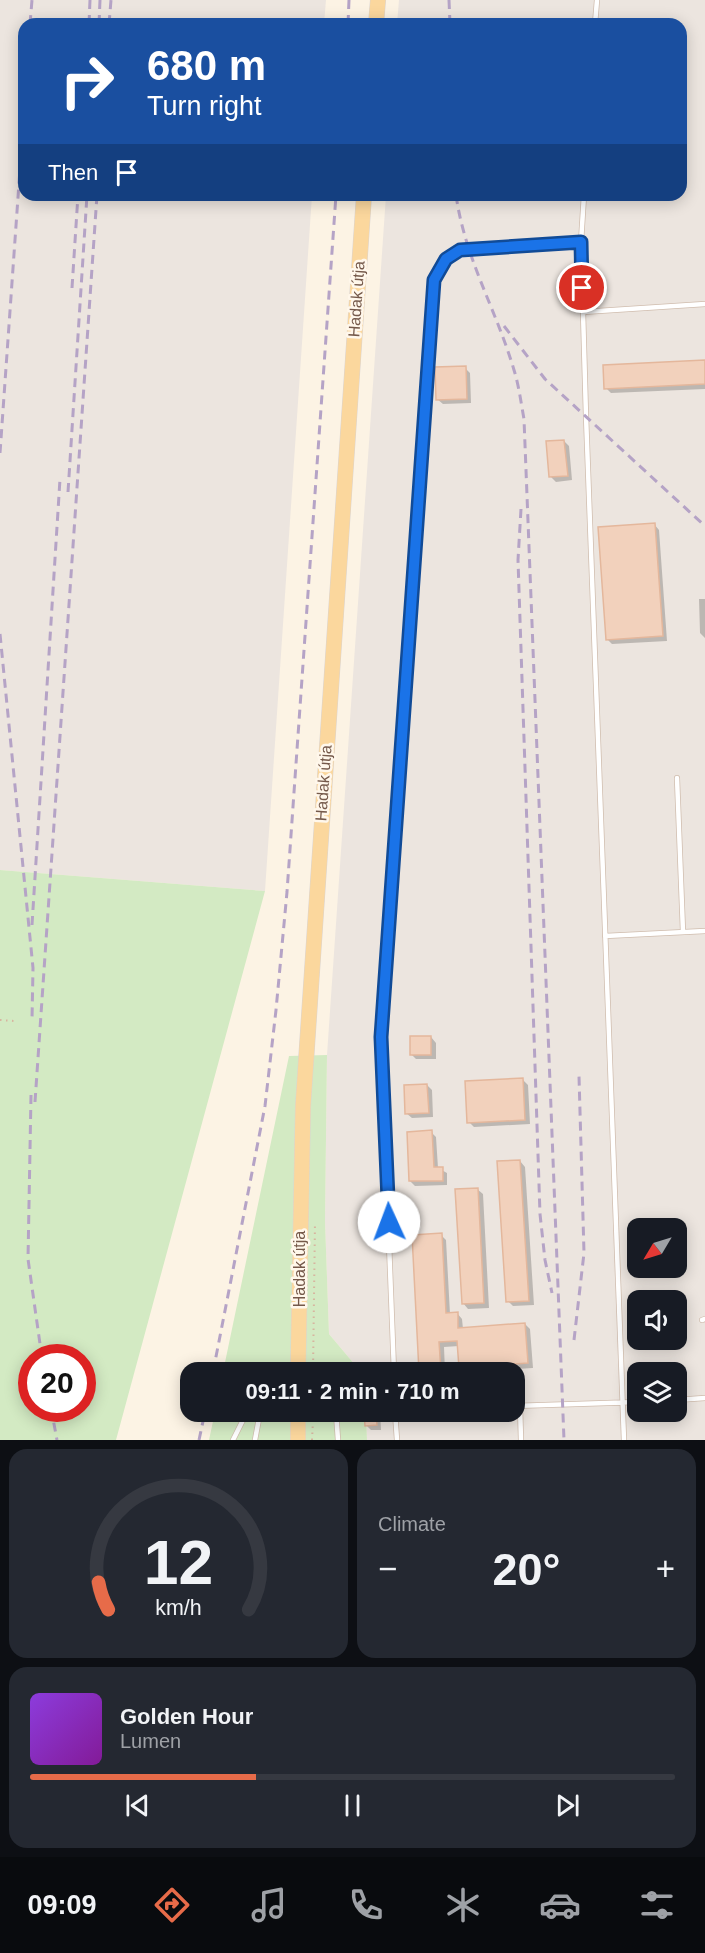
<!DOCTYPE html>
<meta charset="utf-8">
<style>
:root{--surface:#171b24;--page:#242831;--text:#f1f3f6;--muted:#9ea1a6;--line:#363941;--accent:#e76b49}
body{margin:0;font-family:Arial,sans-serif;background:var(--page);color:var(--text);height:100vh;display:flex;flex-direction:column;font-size:22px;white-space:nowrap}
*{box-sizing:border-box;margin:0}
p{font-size:20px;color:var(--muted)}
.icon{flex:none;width:33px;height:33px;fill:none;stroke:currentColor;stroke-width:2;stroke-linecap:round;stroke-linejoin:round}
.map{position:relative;height:1440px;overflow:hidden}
.panel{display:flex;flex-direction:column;gap:9px;padding:9px;background:#0d0f14;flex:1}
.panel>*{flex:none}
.hud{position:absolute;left:18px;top:18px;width:669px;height:183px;border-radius:18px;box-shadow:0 3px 15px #0003;background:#1a4fa0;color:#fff;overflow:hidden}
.needle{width:39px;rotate:232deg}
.controls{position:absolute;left:627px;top:1218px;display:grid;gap:12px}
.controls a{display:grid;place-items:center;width:60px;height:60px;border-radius:12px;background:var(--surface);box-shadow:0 3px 15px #0003;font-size:30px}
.speed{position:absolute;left:18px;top:1344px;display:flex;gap:12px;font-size:30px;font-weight:700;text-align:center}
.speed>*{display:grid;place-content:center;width:78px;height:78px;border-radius:50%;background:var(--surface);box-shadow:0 3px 15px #0003;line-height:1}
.speed .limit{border:9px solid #d22;background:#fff;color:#111}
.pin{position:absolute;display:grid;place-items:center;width:51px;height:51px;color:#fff;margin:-26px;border:3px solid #fff;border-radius:50%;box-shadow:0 2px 6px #0007}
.me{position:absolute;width:66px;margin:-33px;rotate:358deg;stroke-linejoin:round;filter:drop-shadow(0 0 4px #0008)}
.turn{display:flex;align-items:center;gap:21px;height:126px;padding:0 30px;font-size:27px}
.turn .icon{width:78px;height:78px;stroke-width:2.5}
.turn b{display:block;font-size:42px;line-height:51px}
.then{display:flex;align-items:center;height:57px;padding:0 30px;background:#0003;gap:12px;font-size:22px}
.big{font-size:45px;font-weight:600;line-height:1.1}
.panel .tile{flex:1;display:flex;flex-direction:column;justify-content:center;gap:9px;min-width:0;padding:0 21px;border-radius:18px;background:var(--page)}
.panel .dial{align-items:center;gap:0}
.dial svg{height:156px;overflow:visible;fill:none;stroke:var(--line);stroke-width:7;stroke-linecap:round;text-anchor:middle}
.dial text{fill:var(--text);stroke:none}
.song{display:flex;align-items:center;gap:18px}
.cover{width:72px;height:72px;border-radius:9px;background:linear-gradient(135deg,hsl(270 70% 55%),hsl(290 70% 35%))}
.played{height:6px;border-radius:3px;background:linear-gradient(90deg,var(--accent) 35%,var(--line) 35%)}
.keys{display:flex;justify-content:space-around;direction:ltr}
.heat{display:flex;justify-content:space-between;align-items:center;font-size:33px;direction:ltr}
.panel .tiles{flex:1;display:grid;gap:9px;grid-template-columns:1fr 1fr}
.tile:last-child{grid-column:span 2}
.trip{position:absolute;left:180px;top:1362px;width:345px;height:60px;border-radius:18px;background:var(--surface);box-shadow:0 3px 15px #0003;font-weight:600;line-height:60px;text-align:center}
.tab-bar{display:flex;height:96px;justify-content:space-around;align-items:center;background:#090b0e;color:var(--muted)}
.tab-bar .icon{width:42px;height:42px}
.tab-bar .selected{color:var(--accent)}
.tab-bar b{font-size:27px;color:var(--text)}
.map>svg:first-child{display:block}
.industrial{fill:#ece5df;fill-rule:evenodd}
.green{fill:#d3eac3;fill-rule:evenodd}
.shadow{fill:#0003}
.building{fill:#f2d1bc;stroke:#e4b79c;stroke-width:1.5}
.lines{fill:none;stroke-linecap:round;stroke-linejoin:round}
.service-casing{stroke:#d0bdae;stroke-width:6}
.primary-casing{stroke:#dbd4d0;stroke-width:16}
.path{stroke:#d7b49f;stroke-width:2;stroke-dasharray:1.5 4.5;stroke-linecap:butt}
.service{stroke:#fff;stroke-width:4.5}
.primary{stroke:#fbd79d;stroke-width:15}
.rail{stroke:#b5a3c6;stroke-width:3;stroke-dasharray:9 6;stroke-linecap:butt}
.route-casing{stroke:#114b97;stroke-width:15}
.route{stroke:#1a73e8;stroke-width:10}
.labels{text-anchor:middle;stroke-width:5;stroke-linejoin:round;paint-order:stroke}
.street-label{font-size:16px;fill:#75594a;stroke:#fff7eb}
</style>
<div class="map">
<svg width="705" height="1440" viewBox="0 0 705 1440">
<rect width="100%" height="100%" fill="#fcf3e4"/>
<path class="industrial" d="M0 0H326L324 24H24V195H312L265 891 0 870Z
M399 0H705V1440H367L366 1412H514V1372H361L329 1334 325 1221 327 1055 386 195H681V24H397ZM638 1228H676V1268H638ZM638 1300H676V1340H638ZM638 1372H676V1412H638Z"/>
<path class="green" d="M0 870 265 891 116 1440H0ZM32 1358H82V1408H32Z
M327 1055 325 1221 329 1334 361 1372H223L289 1056Z
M215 1412H366L367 1440H209Z"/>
<path class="shadow" d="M705 362V389L611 393 606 388Z
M465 368 470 373 471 403 443 404 437 399Z
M564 441 569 446 572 480 556 482 551 477Z
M654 524 659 530 667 641 612 644 607 639Z
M699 599H705V638L700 633Z
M431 1037 436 1043V1059H416L411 1054Z
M523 1080 528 1085 530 1124 474 1127 469 1122Z
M427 1085 432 1090 433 1117 412 1118 406 1113Z
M431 1132 436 1137 438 1168 447 1173V1185L415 1186 410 1181Z
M520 1161 525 1167 534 1305 513 1306 508 1301Z
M477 1189 483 1194 489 1308 468 1309 463 1303Z
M441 1235 446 1240 450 1314 457 1313 462 1319 463 1329 525 1324 530 1329 533 1368 465 1372 460 1368 459 1346 444 1347 445 1372 420 1371Z
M366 1412H380L381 1430H371L366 1425Z"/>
<path class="building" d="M705 360V384L604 389 603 365Z
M466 366 467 399 436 400 435 367Z
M564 440 568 476 549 477 546 441Z
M655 523 663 636 606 640 598 527Z
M410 1036H431V1055H410Z
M523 1078 525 1120 467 1123 465 1081Z
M427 1084 429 1113 405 1114 404 1085Z
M432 1130 434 1167H443V1181H409L407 1132Z
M520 1160 529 1301 506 1302 497 1161Z
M478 1188 484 1303 462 1304 455 1189Z
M442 1233 446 1313 458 1312V1328L525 1323 528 1363 459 1368 457 1341 439 1342 441 1371 419 1372 412 1235Z
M364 1412H376L377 1425 365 1426Z"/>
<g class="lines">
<g class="service-casing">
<path id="service" d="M595 24 597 0
M584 195 581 242 586 416 624 1440
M583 312 705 304
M677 778 683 932
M605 936 705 931
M702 1320 705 1319
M394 1372 381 1037 434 280 446 259 460 250 581 242
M676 1400 705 1398
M514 1406 638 1402
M520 1406 521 1440
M336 1412 338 1440
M395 1412 397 1440
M233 1440 243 1420 260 1413 341 1412
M255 1440 260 1413"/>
</g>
<g class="primary-casing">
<path id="primary" d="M376 24 378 0
M298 1372 303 1106 364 195
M298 1412V1440"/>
</g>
<path class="path" d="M0 1020 15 1021
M313 1372 315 1222
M312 1440 313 1420"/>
<use href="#service" class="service"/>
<use href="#primary" class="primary"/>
<path class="rail" d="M449 0 450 24
M30 24 32 0
M89 24 90 0
M99 24 100 0
M109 24 111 0
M348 24 349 0
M456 195C465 259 496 309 514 370 519 386 521 403 524 419L564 1440
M72 288 78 195
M504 326 545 379 705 526
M0 453 24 112
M68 492 87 195
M521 509 518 560 540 1214 545 1260 552 1293
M0 634 33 968 32 1020
M32 925 60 479
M31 1095 28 1259 42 1358
M35 1102 97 195
M574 1340 584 1253 579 1076
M213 1372 265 1106 276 1010 287 892 336 195
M51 1408 57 1440
M199 1440 205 1412"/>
</g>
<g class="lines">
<g class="route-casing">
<path id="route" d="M389 1222 381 1037 434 280 446 259 460 250 581 242 582 288"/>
</g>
<use href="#route" class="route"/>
</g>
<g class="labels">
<g class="street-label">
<text transform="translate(356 299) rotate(-86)" y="6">Hadak útja</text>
<text transform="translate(323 783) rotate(-86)" y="6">Hadak útja</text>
<text transform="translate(299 1269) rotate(-90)" y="6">Hadak útja</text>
</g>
</g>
</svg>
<div class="controls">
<a><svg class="needle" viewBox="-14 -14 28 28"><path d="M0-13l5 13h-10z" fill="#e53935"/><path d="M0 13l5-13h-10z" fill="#9ea1a6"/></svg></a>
<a><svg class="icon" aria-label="sound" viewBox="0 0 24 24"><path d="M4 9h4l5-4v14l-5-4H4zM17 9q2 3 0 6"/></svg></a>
<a><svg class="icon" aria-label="layers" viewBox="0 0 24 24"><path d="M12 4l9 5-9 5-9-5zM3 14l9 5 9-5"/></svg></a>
</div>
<div class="speed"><div class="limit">20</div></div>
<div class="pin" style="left:582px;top:288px;background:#d93025"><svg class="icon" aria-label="arrive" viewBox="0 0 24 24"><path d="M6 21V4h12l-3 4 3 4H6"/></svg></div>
<svg class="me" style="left:389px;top:1222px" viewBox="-20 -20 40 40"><circle r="19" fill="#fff"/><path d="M0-13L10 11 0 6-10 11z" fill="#1a73e8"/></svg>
<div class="trip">09:11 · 2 min · 710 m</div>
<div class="hud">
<div class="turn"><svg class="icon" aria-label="right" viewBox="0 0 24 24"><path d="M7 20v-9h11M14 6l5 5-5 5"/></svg><div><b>680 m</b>Turn right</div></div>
<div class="then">Then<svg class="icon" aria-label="arrive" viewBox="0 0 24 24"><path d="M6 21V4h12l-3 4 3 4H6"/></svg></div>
</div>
</div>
<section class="panel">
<div class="tiles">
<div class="tile dial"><svg viewBox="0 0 100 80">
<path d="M14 69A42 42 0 1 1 86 69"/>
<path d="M14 69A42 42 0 0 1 9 55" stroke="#e76b49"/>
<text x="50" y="56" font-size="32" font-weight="700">12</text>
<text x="50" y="72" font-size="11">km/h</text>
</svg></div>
<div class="tile"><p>Climate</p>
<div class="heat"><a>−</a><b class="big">20°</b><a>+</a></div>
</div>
<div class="tile">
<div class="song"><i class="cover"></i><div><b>Golden Hour</b><p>Lumen</p></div></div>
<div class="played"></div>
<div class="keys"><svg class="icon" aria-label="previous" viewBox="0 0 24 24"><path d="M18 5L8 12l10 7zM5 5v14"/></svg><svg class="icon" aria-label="pause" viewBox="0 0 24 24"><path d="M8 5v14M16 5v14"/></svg><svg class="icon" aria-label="next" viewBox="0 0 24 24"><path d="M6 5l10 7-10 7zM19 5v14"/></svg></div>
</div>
</div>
</section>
<nav class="tab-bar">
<b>09:09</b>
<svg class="icon selected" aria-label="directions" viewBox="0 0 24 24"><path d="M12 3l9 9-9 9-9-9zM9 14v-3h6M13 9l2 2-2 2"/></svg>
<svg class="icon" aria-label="music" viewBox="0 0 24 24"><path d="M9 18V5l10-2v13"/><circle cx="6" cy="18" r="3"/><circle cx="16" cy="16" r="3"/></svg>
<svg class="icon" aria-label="phone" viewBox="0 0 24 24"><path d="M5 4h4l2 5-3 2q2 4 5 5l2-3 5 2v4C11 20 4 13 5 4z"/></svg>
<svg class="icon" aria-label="climate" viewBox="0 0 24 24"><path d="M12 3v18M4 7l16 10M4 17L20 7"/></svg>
<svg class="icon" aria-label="car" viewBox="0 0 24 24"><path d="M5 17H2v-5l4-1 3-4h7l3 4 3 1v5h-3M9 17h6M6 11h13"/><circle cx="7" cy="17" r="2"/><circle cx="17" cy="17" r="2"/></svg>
<svg class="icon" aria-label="filters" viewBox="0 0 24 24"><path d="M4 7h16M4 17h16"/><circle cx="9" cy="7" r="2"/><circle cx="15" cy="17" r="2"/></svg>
</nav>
